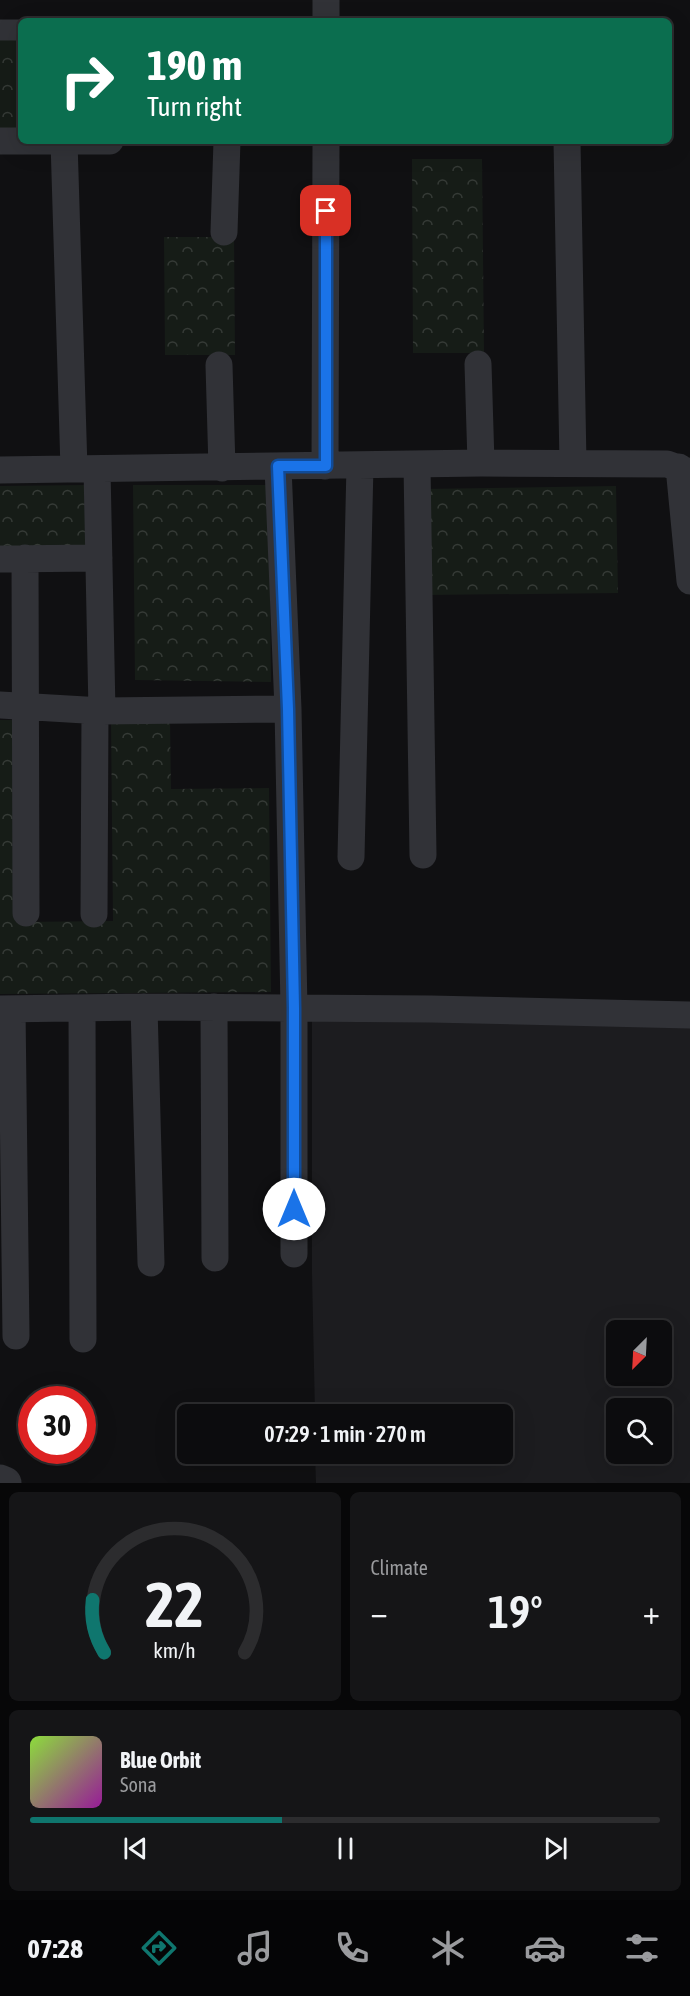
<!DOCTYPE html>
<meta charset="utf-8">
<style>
:root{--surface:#0c0c0e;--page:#151517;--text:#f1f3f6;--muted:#9a9b9e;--line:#2c2c2e;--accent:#0f766e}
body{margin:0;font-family:"Asap Condensed",sans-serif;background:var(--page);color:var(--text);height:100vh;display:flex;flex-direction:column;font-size:22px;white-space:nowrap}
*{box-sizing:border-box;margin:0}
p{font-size:20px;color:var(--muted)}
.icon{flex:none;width:33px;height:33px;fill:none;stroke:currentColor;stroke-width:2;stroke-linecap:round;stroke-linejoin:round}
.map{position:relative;height:1483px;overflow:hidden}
.details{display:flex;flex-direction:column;gap:9px;padding:9px;background:#070708;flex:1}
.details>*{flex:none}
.hud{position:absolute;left:18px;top:18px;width:654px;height:126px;border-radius:9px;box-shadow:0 6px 24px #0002,0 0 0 2px var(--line);background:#0b6e4f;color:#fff;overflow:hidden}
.needle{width:39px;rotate:204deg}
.tools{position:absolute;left:606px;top:1320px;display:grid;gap:12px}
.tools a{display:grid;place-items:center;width:66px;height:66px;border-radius:9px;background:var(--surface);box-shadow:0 6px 24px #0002,0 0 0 2px var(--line);font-size:30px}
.speed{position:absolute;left:18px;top:1386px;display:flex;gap:12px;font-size:30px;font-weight:700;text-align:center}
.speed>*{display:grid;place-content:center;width:78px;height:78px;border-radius:50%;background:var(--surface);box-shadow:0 6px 24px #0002,0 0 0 2px var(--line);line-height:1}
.speed .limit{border:9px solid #d22;background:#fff;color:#111}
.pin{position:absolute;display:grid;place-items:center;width:51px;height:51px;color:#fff;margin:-26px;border-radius:12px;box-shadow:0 3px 9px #0006}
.me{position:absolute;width:66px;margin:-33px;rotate:0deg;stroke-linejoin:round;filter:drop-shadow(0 0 4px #0008)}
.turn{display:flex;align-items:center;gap:21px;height:126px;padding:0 30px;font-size:27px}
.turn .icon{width:78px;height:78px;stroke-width:2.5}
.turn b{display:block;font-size:42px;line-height:51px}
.big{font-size:45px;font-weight:600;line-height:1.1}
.details .tile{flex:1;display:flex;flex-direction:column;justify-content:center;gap:9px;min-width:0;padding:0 21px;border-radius:9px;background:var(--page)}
.details .dial{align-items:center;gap:0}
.dial svg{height:156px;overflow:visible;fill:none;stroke:var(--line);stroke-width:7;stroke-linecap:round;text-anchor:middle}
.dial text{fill:var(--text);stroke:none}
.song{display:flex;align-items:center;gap:18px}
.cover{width:72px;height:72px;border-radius:9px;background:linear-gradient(135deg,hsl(90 70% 55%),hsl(300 70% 35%))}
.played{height:6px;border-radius:3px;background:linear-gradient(90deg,var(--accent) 40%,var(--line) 40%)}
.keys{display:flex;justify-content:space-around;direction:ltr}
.heat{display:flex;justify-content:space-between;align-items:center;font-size:33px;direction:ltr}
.details .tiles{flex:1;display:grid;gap:9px;grid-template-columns:1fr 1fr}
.tile:last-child{grid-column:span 2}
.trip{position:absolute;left:177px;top:1404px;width:336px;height:60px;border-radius:9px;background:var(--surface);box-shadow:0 6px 24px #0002,0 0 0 2px var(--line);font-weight:600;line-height:60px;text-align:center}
.menu{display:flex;height:96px;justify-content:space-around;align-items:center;background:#050506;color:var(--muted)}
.menu .icon{width:42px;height:42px}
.menu .active{color:var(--accent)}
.menu b{font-size:27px;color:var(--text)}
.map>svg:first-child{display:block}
.built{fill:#1c1c1f;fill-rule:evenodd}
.forest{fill:url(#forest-crowns)}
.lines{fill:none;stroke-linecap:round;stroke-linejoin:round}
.pedestrian{stroke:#313237;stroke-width:21}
.minor{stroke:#313237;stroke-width:27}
.tertiary{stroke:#313237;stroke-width:33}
.route-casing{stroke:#114b97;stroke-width:15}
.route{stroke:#1a73e8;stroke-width:10}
</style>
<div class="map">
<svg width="690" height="1483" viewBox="0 0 690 1483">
<defs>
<pattern id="forest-crowns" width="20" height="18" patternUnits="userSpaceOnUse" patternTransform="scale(1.5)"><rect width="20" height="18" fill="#161c17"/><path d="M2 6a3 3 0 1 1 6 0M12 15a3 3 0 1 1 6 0" fill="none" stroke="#353a36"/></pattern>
</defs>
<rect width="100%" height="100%" fill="#101012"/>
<path class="built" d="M312 1018 690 1020V1483H316L315 1454H502V1414H315L312 1274ZM616 1330H662V1376H616ZM616 1408H662V1454H616Z"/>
<path class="forest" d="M0 21H21V141L0 145Z
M412 159H482L484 353H413Z
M164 237H234L235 355H165Z
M88 485 90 547 0 549V486Z
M133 485H269L271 682 135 680Z
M616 486 618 593 425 595 423 489Z
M111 719H170L171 789 269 788 271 992 0 994V720H16L18 922 113 921Z"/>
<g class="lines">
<path class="pedestrian" d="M0 30H21"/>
<path class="minor" d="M326 21V0
M0 141H110
M64 141 74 469
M567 141 573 463
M224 232 227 141
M478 364 481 463
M219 365 222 468
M417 464 423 855
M325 466 326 141
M278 467 288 709 294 1008V1254
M679 467 690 581
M97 469 102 711
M0 470 481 463 667 464 690 472
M25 558 26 913
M0 559 99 558
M0 705 102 711 288 709
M351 857 360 465
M94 914 95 711
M144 1007 151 1263
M214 1007 215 1258
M82 1008 83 1339
M0 1009 144 1007 431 1009 690 1015
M12 1009 16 1336"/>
<path class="tertiary" d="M0 1481 5 1483"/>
</g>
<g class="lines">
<g class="route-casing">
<path id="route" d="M294 1209V1008L288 709 278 466H326V211"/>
</g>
<use href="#route" class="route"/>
</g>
</svg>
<div class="tools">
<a><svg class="needle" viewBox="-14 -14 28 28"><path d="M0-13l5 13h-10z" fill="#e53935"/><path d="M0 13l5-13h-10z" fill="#9a9b9e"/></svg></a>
<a><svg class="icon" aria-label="search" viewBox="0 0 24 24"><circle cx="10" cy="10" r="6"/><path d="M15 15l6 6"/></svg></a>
</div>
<div class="speed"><div class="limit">30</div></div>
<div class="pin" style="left:326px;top:211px;background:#d93025"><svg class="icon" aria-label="arrive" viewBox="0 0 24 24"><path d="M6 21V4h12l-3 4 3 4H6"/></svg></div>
<svg class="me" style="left:294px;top:1209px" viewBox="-20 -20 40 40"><circle r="19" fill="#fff"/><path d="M0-13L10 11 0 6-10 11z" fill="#1a73e8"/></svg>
<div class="trip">07:29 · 1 min · 270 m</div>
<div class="hud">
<div class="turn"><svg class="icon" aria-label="right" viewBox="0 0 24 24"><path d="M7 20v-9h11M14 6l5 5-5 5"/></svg><div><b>190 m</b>Turn right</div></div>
</div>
</div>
<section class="details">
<div class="tiles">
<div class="tile dial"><svg viewBox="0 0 100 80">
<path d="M14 69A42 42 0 1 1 86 69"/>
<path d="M14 69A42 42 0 0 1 8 42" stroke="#0f766e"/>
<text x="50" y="56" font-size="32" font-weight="700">22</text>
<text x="50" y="72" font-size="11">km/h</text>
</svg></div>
<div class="tile"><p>Climate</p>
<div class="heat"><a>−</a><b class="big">19°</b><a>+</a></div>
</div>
<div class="tile">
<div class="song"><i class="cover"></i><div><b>Blue Orbit</b><p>Sona</p></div></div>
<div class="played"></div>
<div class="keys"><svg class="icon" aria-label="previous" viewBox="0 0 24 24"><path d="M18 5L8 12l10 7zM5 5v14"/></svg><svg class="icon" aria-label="pause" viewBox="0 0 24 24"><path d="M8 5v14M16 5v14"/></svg><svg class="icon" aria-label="next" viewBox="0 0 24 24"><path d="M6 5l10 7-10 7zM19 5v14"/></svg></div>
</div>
</div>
</section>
<nav class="menu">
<b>07:28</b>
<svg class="icon active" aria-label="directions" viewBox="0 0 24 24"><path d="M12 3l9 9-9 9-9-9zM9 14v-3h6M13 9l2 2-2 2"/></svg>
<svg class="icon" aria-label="music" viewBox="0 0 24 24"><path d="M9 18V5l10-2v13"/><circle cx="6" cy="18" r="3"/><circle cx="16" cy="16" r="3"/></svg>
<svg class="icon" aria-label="phone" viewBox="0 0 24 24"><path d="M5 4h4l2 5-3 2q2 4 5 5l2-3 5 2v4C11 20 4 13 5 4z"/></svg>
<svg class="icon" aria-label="climate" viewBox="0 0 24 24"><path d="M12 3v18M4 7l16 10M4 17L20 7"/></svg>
<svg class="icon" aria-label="car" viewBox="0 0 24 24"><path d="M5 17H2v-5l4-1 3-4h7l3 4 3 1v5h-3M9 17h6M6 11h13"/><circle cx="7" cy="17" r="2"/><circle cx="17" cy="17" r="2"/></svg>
<svg class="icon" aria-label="filters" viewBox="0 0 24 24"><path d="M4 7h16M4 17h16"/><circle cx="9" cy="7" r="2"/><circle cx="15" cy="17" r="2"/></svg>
</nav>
